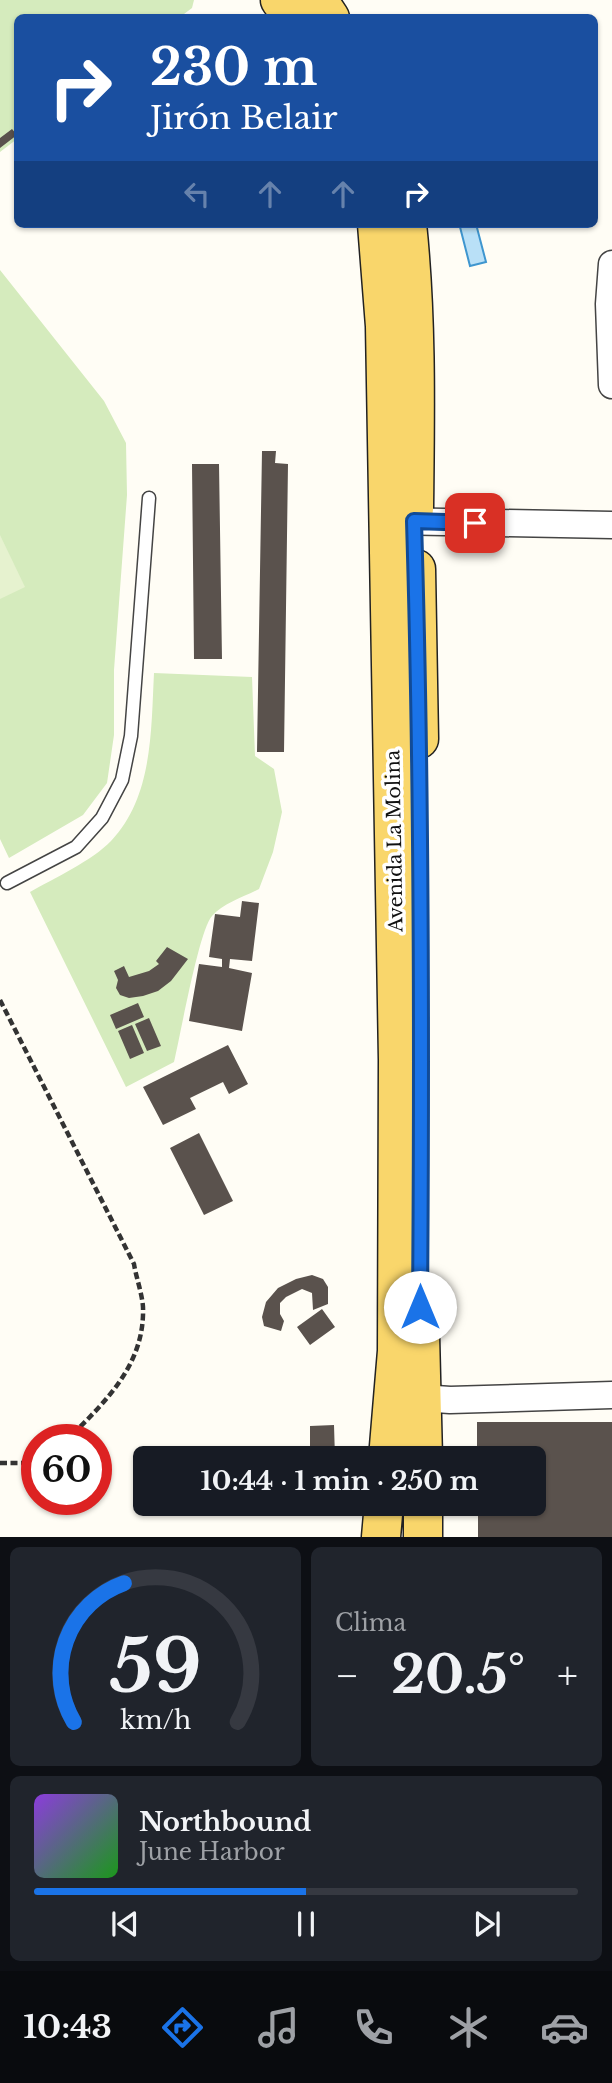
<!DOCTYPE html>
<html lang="es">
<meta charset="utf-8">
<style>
:root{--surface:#171b24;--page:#20242c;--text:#f1f3f6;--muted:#9ea1a6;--line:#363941;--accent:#1a73e8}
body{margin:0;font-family:"Libre Baskerville",serif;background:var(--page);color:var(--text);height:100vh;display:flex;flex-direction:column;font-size:26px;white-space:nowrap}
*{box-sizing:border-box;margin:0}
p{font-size:23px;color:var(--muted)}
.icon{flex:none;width:38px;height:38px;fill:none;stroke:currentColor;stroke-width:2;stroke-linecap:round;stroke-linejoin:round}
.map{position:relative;height:1537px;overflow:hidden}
.side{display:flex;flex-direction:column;gap:10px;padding:10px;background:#0d0f14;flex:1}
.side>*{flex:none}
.banner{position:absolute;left:14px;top:14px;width:584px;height:214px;border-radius:10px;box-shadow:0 2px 5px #0004;background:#1a4fa0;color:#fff;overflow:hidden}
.speed{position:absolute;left:21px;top:1424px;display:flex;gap:14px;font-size:35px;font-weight:700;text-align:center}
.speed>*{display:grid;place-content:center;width:91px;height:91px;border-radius:50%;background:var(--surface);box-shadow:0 2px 5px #0004;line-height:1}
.speed .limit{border:10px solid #d22;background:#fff;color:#111}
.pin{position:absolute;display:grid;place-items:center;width:60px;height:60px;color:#fff;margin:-30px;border-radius:14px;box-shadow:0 4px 10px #0006}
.me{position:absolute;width:77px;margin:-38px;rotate:0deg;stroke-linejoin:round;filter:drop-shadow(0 0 5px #0008)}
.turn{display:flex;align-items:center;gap:24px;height:147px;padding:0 21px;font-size:32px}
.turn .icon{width:91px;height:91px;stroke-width:2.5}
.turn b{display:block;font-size:49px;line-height:60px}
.lanes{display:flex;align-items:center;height:66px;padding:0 21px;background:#0003;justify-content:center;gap:35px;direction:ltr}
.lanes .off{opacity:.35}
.big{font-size:52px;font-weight:700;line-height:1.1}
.side .card{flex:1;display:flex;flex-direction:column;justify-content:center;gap:10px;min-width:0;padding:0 24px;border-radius:10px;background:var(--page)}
.side .dial{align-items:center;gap:0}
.dial svg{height:182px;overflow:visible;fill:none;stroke:var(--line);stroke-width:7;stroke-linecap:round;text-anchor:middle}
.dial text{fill:var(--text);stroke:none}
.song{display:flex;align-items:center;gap:21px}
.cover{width:84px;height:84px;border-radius:10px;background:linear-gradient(135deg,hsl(270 70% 55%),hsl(120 70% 35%))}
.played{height:7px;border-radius:4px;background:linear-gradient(90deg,var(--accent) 50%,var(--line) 50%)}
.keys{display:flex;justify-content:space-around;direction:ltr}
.heat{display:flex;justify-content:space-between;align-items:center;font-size:38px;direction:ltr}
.side .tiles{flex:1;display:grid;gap:10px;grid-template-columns:1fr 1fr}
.card:last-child{grid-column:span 2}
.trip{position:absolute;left:133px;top:1446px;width:413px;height:70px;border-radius:10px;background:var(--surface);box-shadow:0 2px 5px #0004;font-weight:700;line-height:70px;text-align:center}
.menu{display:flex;height:112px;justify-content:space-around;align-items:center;background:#090b0e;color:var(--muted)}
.menu .icon{width:49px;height:49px}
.menu .selected{color:var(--accent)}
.menu b{font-size:32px;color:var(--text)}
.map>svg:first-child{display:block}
.green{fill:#d5ebbd}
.pitch{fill:#e6f2cf}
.water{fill:#b9e0f7;stroke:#3f96cf;stroke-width:2}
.building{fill:#5a524d}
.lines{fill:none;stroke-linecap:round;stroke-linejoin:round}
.lane-casing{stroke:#444;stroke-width:15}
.street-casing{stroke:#444;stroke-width:29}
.primary-casing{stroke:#222;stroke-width:41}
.path{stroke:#333;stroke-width:4.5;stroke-dasharray:7 3.5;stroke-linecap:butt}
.lane{stroke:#fff;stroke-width:12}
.street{stroke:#fff;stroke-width:26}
.primary{stroke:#f9d66b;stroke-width:38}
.route-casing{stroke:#114b97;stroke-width:18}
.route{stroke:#1a73e8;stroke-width:12}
.labels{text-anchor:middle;stroke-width:7;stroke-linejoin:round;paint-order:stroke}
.street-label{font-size:19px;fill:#111;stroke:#fff}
</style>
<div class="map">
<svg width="612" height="1537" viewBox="0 0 612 1537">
<rect width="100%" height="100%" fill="#fffdf5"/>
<path class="green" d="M0 0H194L192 8 180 17 18 18 17 139 0 152Z
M0 270 104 401 126 443 127 495 114 670V735L107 783 83 815 9 858 0 839Z
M154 673 252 677 255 756 274 769 282 812 273 852 259 889C244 897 223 903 212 916 199 930 180 1037 174 1062L126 1087 30 892C53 879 93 860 111 841 153 797 151 730 154 673Z"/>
<path class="pitch" d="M0 535 25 587 0 599Z"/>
<path class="water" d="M476 224 486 262 470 266 460 227Z"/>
<path class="building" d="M12 129 17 135 0 148V138Z
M262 451H276L275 463 288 464 284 752H257Z
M192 464H219L222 659H194Z
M242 901 259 903 252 961 230 959 229 968 252 973 242 1031 189 1021 199 964 222 967V959L209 957 215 914 240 917Z
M167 947 188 959 171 981 158 991 143 996 129 998 120 995 116 988 118 980 114 971 124 966 129 977 149 971 159 964 156 961Z
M138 1003 144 1017 116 1029 110 1015Z
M149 1018 161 1046 147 1051 135 1024Z
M132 1025 144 1053 130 1059 118 1031Z
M228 1045 248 1084 229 1094 223 1082 190 1098 196 1109 163 1125 143 1087Z
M199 1133 233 1201 204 1215 170 1148Z
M312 1275 323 1279 328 1287V1304L313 1310 312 1293 302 1289 286 1297 280 1303V1314L284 1321 281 1331 264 1326 262 1317 266 1302 278 1288 296 1279Z
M322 1309 335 1327 310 1345 297 1327Z
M477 1422H612V1537H478V1503H534V1458H477Z
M334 1425 335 1458H310V1426Z"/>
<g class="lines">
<g class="lane-casing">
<path id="lane" d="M7 883 76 847 102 818 122 780 131 736 149 498"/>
</g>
<g class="street-casing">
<path id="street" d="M612 264 609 304 612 385
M391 521 612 525
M407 1397 450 1400 612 1395"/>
</g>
<g class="primary-casing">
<path id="primary" d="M280 0 294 18
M318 0 330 18
M377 224 385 326 398 1060 397 1351 388 1458
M407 224C417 319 415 414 414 509
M416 569 419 739
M420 1335 423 1458
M381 1537 384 1503
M423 1537V1503"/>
</g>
<path class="path" d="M0 1000 134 1264C136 1277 142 1293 143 1307 145 1365 105 1402 67 1440
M0 1463H28L37 1458"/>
<use href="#lane" class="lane"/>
<use href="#street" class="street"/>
<use href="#primary" class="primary"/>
</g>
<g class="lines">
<g class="route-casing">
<path id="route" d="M420 1307C422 1045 422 783 414 521L475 523"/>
</g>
<use href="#route" class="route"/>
</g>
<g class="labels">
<g class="street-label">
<text transform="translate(394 841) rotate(-91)" y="7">Avenida La Molina</text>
</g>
</g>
</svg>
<div class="speed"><div class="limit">60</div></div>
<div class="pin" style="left:475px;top:523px;background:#d93025"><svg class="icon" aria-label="arrive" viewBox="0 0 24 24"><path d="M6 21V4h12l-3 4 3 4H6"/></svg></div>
<svg class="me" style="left:420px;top:1307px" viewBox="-20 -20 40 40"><circle r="19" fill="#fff"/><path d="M0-13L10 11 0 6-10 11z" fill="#1a73e8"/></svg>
<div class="trip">10:44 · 1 min · 250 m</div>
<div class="banner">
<div class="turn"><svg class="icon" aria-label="right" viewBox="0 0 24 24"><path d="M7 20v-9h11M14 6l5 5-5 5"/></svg><div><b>230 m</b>Jirón Belair</div></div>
<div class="lanes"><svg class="icon off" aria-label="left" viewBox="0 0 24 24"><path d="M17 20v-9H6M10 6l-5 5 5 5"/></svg><svg class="icon off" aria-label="ahead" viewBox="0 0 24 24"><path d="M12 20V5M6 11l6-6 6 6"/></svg><svg class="icon off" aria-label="ahead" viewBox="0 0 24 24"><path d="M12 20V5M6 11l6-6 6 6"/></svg><svg class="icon" aria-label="right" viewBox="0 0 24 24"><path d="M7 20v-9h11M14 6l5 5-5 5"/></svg></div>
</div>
</div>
<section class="side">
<div class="tiles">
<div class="card dial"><svg viewBox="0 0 100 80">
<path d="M14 69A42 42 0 1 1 86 69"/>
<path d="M14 69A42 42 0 0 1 36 8" stroke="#1a73e8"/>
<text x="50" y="56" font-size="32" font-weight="700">59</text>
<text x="50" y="72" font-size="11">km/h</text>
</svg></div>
<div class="card"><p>Clima</p>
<div class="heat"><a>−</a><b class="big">20.5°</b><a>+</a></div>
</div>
<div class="card">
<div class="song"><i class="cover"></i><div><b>Northbound</b><p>June Harbor</p></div></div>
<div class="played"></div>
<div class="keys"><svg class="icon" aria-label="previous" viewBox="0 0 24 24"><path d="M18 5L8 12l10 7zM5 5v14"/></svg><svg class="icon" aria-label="pause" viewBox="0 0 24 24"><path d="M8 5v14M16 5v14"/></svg><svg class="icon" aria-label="next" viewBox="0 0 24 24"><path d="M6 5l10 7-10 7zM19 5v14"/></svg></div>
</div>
</div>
</section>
<nav class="menu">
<b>10:43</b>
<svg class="icon selected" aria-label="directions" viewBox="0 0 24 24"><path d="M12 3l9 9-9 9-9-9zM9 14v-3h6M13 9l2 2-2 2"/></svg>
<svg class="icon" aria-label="music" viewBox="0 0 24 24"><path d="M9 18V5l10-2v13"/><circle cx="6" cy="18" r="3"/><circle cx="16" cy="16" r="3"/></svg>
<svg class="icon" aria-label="phone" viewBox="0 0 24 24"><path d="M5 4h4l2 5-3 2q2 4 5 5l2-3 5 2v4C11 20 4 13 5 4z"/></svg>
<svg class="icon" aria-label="climate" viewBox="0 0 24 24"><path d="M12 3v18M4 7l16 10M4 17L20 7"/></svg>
<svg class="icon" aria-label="car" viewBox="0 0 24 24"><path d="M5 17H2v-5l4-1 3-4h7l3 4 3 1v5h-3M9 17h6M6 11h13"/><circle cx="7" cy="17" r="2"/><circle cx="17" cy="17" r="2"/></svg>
</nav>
